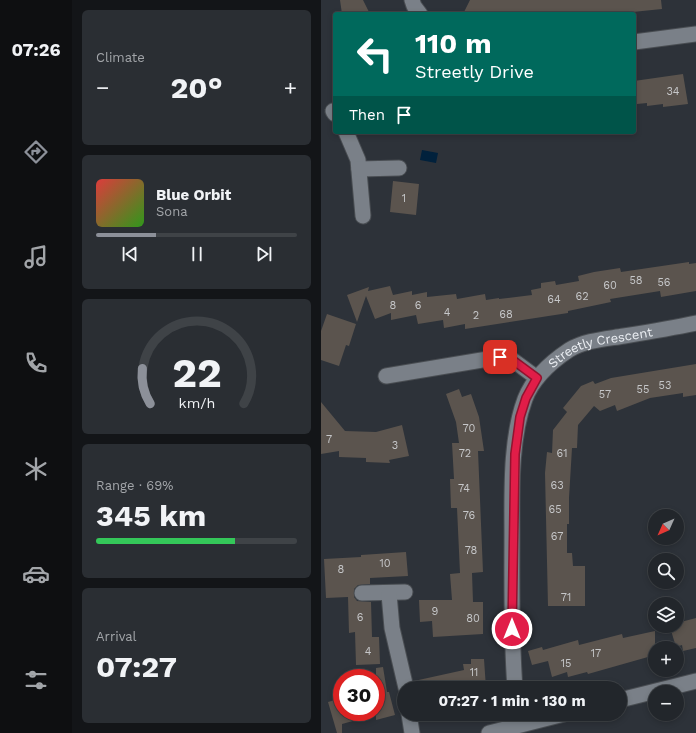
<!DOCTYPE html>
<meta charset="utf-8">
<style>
:root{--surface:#22262b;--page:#2a2e33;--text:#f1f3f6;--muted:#a2a5a9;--line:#3f4347;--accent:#8c9099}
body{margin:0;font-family:"Work Sans",sans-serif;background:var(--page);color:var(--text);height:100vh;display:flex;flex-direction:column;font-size:15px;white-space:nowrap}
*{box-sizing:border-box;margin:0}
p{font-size:13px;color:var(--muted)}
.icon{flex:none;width:22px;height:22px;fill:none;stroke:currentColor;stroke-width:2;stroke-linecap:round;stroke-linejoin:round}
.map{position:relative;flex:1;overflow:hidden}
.drawer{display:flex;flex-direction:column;gap:10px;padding:10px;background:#131518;width:249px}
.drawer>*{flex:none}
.hud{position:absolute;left:12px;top:12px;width:303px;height:122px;border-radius:4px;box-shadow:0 2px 6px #0003,0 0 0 1px var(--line);background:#00695c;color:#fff;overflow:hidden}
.needle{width:26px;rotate:225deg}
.buttons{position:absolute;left:327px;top:509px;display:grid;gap:8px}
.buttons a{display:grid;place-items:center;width:36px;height:36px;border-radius:50%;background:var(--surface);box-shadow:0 2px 6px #0003,0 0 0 1px var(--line);font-size:20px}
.speed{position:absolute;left:12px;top:669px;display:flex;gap:8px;font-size:20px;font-weight:700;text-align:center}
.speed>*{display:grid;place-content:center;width:52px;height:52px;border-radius:50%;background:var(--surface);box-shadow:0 2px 6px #0003,0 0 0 1px var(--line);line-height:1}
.speed .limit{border:6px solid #d22;background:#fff;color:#111}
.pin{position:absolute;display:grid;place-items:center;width:34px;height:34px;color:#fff;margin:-17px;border-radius:8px;box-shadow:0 2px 6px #0006}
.me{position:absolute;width:44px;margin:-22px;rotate:0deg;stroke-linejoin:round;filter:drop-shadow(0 0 3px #0008)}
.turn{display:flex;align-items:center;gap:14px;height:84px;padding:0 16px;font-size:18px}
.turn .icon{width:52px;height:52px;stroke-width:2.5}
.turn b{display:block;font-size:28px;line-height:34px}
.then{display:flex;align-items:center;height:38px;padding:0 16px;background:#0003;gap:8px;font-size:15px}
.big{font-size:30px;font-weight:700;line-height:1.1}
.drawer .card{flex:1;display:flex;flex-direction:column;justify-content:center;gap:6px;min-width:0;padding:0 14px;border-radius:6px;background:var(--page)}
.drawer .dial{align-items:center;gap:0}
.dial svg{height:104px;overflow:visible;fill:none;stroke:var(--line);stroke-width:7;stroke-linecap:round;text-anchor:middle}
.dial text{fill:var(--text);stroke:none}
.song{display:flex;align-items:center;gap:12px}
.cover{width:48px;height:48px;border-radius:6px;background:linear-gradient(135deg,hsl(0 70% 55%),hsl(110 70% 35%))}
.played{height:4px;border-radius:2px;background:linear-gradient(90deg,var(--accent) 30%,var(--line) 30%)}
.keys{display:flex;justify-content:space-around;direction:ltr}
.heat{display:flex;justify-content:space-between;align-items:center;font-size:22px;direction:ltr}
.charge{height:6px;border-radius:3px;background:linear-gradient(90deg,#34c759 69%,var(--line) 0)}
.trip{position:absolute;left:76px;top:681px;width:230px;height:40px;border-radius:20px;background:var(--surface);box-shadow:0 2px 6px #0003,0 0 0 1px var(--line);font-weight:700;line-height:40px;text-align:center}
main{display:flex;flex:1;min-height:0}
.tabs{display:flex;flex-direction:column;width:72px;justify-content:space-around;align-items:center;background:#0e0f11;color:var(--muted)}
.tabs .icon{width:28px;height:28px}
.tabs .on{color:var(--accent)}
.tabs b{font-size:18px;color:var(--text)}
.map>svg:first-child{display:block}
.water{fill:#01213c}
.building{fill:#5b544e}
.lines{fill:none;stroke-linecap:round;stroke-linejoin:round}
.minor-casing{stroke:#494d52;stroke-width:17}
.minor{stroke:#7a8088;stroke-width:15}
.route-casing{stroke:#92132f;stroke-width:10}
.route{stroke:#e11d48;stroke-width:7}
.labels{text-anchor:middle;stroke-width:4;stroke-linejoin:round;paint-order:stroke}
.number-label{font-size:11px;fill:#c6c7c9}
.street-label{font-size:13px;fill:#eaedf2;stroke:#181a1d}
</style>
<main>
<nav class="tabs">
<b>07:26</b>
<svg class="icon on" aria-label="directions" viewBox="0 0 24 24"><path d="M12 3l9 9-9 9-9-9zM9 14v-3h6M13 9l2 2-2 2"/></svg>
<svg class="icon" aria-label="music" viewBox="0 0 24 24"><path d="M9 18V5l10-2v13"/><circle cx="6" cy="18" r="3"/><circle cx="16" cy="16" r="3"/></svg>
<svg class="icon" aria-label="phone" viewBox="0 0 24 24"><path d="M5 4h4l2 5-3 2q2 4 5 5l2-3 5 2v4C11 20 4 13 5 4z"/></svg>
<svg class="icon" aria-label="climate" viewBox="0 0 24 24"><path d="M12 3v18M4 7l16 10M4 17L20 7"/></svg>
<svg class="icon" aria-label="car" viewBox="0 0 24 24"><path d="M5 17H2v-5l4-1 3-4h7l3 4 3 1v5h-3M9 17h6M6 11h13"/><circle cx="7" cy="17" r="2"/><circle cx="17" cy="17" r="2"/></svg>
<svg class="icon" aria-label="filters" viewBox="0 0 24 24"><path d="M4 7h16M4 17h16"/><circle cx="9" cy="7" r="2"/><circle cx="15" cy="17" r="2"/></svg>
</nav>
<section class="drawer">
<div class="card"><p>Climate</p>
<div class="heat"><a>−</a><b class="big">20°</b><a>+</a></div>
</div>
<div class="card">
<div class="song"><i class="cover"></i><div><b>Blue Orbit</b><p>Sona</p></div></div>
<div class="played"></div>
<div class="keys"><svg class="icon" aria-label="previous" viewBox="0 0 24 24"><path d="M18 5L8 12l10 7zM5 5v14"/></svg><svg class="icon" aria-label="pause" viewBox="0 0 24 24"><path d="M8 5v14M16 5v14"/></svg><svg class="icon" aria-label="next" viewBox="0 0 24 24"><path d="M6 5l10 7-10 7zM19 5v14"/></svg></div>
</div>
<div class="card dial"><svg viewBox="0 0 100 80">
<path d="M14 69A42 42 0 1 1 86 69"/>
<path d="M14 69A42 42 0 0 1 8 42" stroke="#8c9099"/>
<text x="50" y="56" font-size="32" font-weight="700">22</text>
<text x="50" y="72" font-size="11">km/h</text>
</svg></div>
<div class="card"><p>Range · 69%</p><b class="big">345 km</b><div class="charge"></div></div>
<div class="card"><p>Arrival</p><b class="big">07:27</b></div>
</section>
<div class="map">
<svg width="375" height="733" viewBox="0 0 375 733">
<rect width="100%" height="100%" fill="#2d3239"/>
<path class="water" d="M101 150 117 153 115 163 99 160Z"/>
<path class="building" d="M19 0H42L49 14H21Z
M149 0H340L341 9 292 14H142Z
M362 74 367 104 342 107V104L326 106V103L316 104 315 97 313 98V81Z
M72 181 98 184 95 215 69 212Z
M368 262V264L375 263V291L340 297 339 291 289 299 290 302 247 311V313L144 329V324L123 328 122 320 97 324 95 315 70 320V313L54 319 45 296 36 322 26 295 48 287 47 291 69 286 72 295 91 291V295L106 292V297L135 294 136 299 164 294 165 300 178 298V299L211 295 210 290 220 288V283L234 281 235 285 258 281 257 276 273 272 299 268 300 272Z
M6 314 35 324 28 346 25 345 18 366 0 360V331Z
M375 364V395L362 397V393L329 398 296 411 294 405 279 411 273 406 257 425 256 448H251L248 498V524H246V553H251L252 566H264V606H227L224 473 226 452 231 453 232 430 246 412 242 408 260 386 272 381 274 384 290 378Z
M138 389 141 397 150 394 158 417 163 451H157L162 572 151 573 152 602H162V634L112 637 111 621 99 622 98 600H131L129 574 139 573 136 508H130L129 479H133L131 443H138L135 422 125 394Z
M0 402 24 431 55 432 81 425 88 456 68 460 69 463 45 462V458L18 457V451L0 454Z
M85 552 87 576 49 578V584L37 585 33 589V597L36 601 50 602 51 637H58L59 664 35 665 34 632 28 633 27 597 5 598 3 559 40 557V555Z
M375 618V648L362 651 361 645 355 647 349 627 356 626V623Z
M334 631V655L267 674 266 672 247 677 246 672 231 677 227 661 211 665 207 651 221 647 222 650 257 640 258 645 301 634 302 638Z
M150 659H163L165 688H94L93 681 143 670 142 664H150Z
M62 667 66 692H68L74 715 55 720V668Z
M21 698V712H49L50 716 21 724V733H16L7 702Z"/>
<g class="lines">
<g class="minor-casing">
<g id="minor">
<path d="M91 0 93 6 99 14"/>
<path d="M313 42 375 34"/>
<path d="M12 111 14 114"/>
<path d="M25 132 37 160 42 216"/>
<path d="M38 169 78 168"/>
<path d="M65 376 179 357 193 361 216 378"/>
<path d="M41 593 84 592"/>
<path d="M68 594 71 628 85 688"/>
<path id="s1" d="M194 688C190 637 191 585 191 534 191 492 189 439 204 399 212 378 230 362 248 350 265 340 285 339 303 336 327 332 351 328 375 323"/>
<path d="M299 700 375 681"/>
<path d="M88 714 91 733"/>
<path d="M168 733 243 714"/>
</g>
</g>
<use href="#minor" class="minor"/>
</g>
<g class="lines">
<g class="route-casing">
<path id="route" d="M179 357 193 361 216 378 205 398 199 417 194 454 191 629"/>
</g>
<use href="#route" class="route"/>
</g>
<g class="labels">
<g class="number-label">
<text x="352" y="95">34</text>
<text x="83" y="202">1</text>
<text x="315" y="284">58</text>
<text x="343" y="286">56</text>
<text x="289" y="289">60</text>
<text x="261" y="300">62</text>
<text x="233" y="303">64</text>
<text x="72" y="309">8</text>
<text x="97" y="309">6</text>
<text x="126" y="316">4</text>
<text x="185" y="318">68</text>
<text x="155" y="319">2</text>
<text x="344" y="389">53</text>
<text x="322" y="393">55</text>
<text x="284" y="398">57</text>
<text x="148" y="432">70</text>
<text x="8" y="443">7</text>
<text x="74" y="449">3</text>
<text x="144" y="457">72</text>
<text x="241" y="457">61</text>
<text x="236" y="489">63</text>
<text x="143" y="492">74</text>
<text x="234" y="513">65</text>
<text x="148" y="519">76</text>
<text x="236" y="540">67</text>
<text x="150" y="554">78</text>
<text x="64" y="567">10</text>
<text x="20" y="573">8</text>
<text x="245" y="601">71</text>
<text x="114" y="615">9</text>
<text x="39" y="621">6</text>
<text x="152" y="622">80</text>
<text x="47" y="655">4</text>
<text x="275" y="657">17</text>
<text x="245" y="667">15</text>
<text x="153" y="676">11</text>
</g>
<g class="street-label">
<text dy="5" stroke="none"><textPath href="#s1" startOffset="388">Streetly Crescent</textPath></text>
</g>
</g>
</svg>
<div class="buttons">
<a><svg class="needle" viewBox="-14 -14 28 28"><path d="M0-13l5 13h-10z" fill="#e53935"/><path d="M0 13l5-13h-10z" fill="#a2a5a9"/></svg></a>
<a><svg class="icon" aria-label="search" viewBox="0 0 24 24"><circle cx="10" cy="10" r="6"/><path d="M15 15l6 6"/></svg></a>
<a><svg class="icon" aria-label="layers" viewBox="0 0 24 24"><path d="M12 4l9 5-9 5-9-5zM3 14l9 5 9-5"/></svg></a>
<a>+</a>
<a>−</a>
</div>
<div class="speed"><div class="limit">30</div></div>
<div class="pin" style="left:179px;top:357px;background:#d93025"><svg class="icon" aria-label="arrive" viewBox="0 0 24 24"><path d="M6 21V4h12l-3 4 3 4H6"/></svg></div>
<svg class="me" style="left:191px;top:629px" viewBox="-20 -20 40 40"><circle r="17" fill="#e11d48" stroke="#fff" stroke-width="3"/><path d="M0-11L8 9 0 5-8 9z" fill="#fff"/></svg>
<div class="trip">07:27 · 1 min · 130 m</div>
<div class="hud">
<div class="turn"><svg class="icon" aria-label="left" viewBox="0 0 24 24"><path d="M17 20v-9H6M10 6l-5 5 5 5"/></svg><div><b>110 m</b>Streetly Drive</div></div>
<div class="then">Then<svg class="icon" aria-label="arrive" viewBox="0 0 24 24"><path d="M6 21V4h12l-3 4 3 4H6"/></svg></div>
</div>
</div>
</main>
